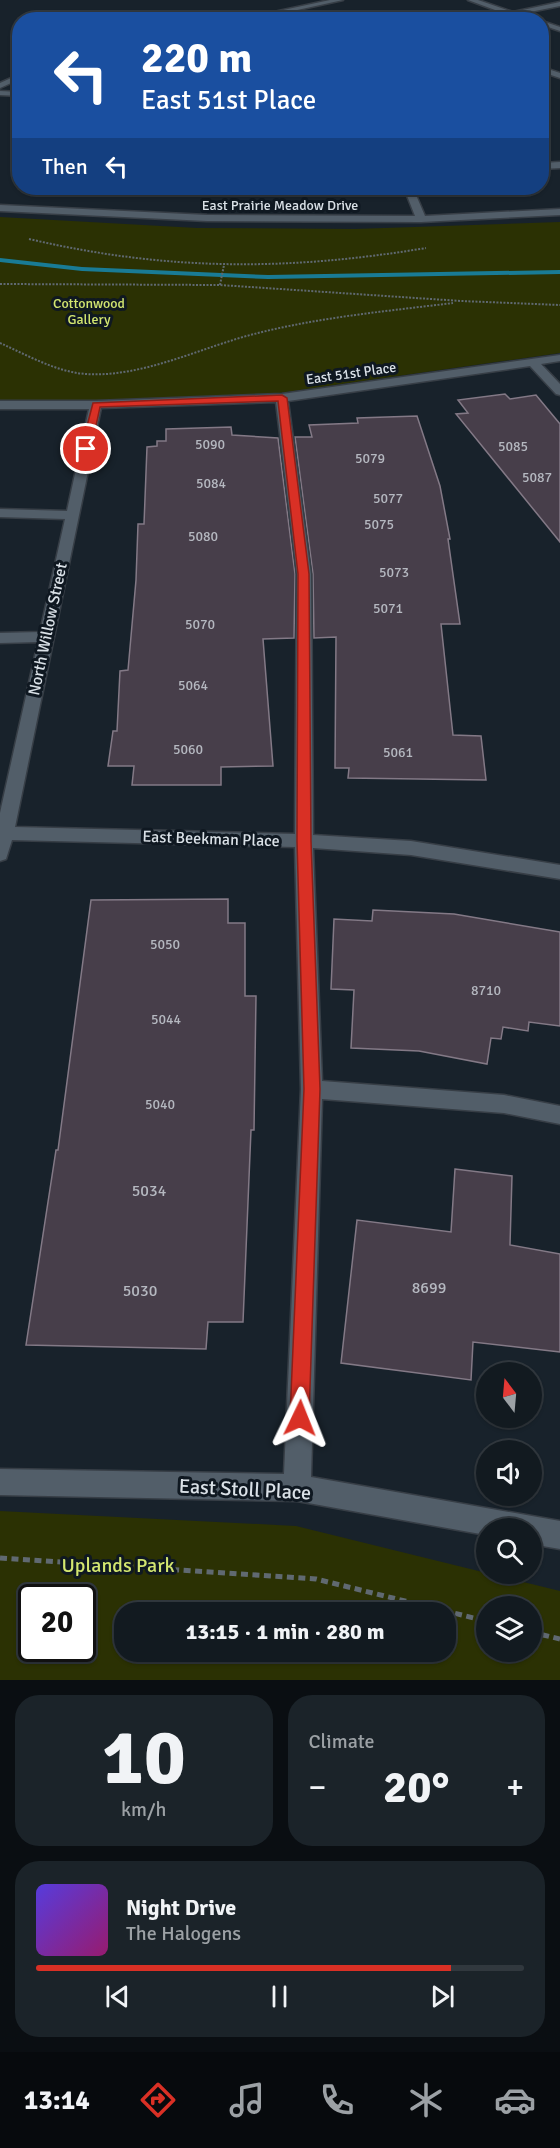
<!DOCTYPE html>
<meta charset="utf-8">
<style>
:root{--surface:#121a20;--page:#1b2329;--text:#f1f3f6;--muted:#9ca1a5;--line:#31383e;--accent:#d93025}
body{margin:0;font-family:Signika,sans-serif;background:var(--page);color:var(--text);height:100vh;display:flex;flex-direction:column;font-size:22px;white-space:nowrap}
*{box-sizing:border-box;margin:0}
p{font-size:20px;color:var(--muted)}
.icon{flex:none;width:33px;height:33px;fill:none;stroke:currentColor;stroke-width:2;stroke-linecap:round;stroke-linejoin:round}
.map{position:relative;height:1680px;overflow:hidden}
.drawer{display:flex;flex-direction:column;gap:15px;padding:15px;background:#0a0e12;flex:1}
.drawer>*{flex:none}
.banner{position:absolute;left:12px;top:12px;width:537px;height:183px;border-radius:24px;box-shadow:0 2px 4px #0004,0 0 0 2px var(--line);background:#1a4fa0;color:#fff;overflow:hidden}
.needle{width:39px;rotate:344deg}
.buttons{position:absolute;left:476px;top:1362px;display:grid;gap:12px}
.buttons a{display:grid;place-items:center;width:66px;height:66px;border-radius:50%;background:var(--surface);box-shadow:0 2px 4px #0004,0 0 0 2px var(--line);font-size:30px}
.speed{position:absolute;left:18px;top:1584px;display:flex;gap:12px;font-size:30px;font-weight:700;text-align:center}
.speed>*{display:grid;place-content:center;width:78px;height:78px;border-radius:50%;background:var(--surface);box-shadow:0 2px 4px #0004,0 0 0 2px var(--line);line-height:1}
.speed .limit{border:3px solid #111;border-radius:9px;background:#fff;color:#111}
.pin{position:absolute;display:grid;place-items:center;width:51px;height:51px;color:#fff;margin:-26px;border:3px solid #fff;border-radius:50%;box-shadow:0 2px 6px #0007}
.me{position:absolute;width:66px;margin:-33px;rotate:2deg;stroke-linejoin:round;filter:drop-shadow(0 0 4px #0008)}
.turn{display:flex;align-items:center;gap:21px;height:126px;padding:0 30px;font-size:27px}
.turn .icon{width:78px;height:78px;stroke-width:2.5}
.turn b{display:block;font-size:42px;line-height:51px}
.then{display:flex;align-items:center;height:57px;padding:0 30px;background:#0003;gap:12px;font-size:22px}
.big{font-size:45px;font-weight:700;line-height:1.1}
.drawer .widget{flex:1;display:flex;flex-direction:column;justify-content:center;gap:9px;min-width:0;padding:0 21px;border-radius:24px;background:var(--page)}
.drawer .dial{align-items:center;gap:0}
.dial b{font-size:78px;line-height:1}
.song{display:flex;align-items:center;gap:18px}
.cover{width:72px;height:72px;border-radius:9px;background:linear-gradient(135deg,hsl(250 70% 55%),hsl(320 70% 35%))}
.played{height:6px;border-radius:3px;background:linear-gradient(90deg,var(--accent) 85%,var(--line) 85%)}
.keys{display:flex;justify-content:space-around;direction:ltr}
.heat{display:flex;justify-content:space-between;align-items:center;font-size:33px;direction:ltr}
.drawer .tiles{flex:1;display:grid;gap:15px;grid-template-columns:1fr 1fr}
.widget:last-child{grid-column:span 2}
.trip{position:absolute;left:114px;top:1602px;width:342px;height:60px;border-radius:24px;background:var(--surface);box-shadow:0 2px 4px #0004,0 0 0 2px var(--line);font-weight:700;line-height:60px;text-align:center}
.dock{display:flex;height:96px;justify-content:space-around;align-items:center;background:#070a0d;color:var(--muted)}
.dock .icon{width:42px;height:42px}
.dock .selected{color:var(--accent)}
.dock b{font-size:27px;color:var(--text)}
.map>svg:first-child{display:block}
.green{fill:#2b3103;fill-rule:evenodd}
.lines{fill:none;stroke-linecap:round;stroke-linejoin:round}
.stream{fill:#197b95;fill-rule:evenodd}
.building{fill:#473e4a;stroke:#837986;stroke-width:1.5}
.minor-casing{stroke:#373e46;stroke-width:3}
.path-far1{stroke:#606971;stroke-width:2;stroke-dasharray:2 1.5;stroke-linecap:butt}
.path{stroke:#606971;stroke-width:5;stroke-dasharray:7 4.5;stroke-linecap:butt}
.minor{fill:#525e69;fill-rule:evenodd}
.route{fill:#d93025;stroke:#8d1f18;stroke-width:1.5}
.labels{text-anchor:middle;stroke-width:6;stroke-linejoin:round;paint-order:stroke}
.far-street-label{font-size:14px;fill:#dae1e7;stroke:#0f1821}
.far-park-label{font-size:14px;fill:#d3e670;stroke:#0f1821}
.number-label{font-size:14px;fill:#b5b8c0}
.street-label{font-size:16px;fill:#dae1e7;stroke:#0f1821}
.near-number-label{font-size:16px;fill:#b5b8c0}
.near-street-label{font-size:20px;fill:#dae1e7;stroke:#0f1821}
.near-park-label{font-size:20px;fill:#d3e670;stroke:#0f1821}
</style>
<div class="map">
<svg width="560" height="1680" viewBox="0 0 560 1680">
<rect width="100%" height="100%" fill="#18222b"/>
<path class="green" d="M0 217 197 228 355 229 560 222V353L272 394 104 400 0 401Z
M0 1511 296 1526 560 1591V1680H0ZM32 1598H82V1648H32ZM486 1606H531V1652H486ZM124 1612H446V1652H124Z"/>
<g class="lines">
<path class="stream" d="M0 258 82 267 268 275 560 270V274L268 279 82 271 0 262Z"/>
</g>
<path class="building" d="M505 394 510 399 536 395 560 424V542L456 414 468 413 458 400Z
M417 416 440 486 450 539H448L460 624H441L453 735 481 736 486 780 348 778 349 768H335L336 637 314 638 313 574 295 437H312L309 425 358 423 357 418Z
M231 427 232 435 278 438 295 574 294 638 263 639 273 766 221 767V785H132L134 766H108L113 731H117L120 671 128 670 136 580 138 524H144L147 447 157 446V441H166V429Z
M228 899V923H245V996H256L254 1130H251L243 1322H208L206 1349 26 1345 56 1150H58L91 900Z
M373 910 454 914 560 932V1026L529 1022 528 1031 503 1027 501 1039 491 1038 487 1064 419 1051 351 1048 354 990 331 989 334 919 372 921Z
M455 1169 512 1176 510 1245 560 1254V1352L473 1342 471 1380 341 1363 357 1220 451 1232Z"/>
<g class="lines">
<g class="minor-casing">
<path id="minor" d="M330 0H343L252 20H236Z
M468 0H478L513 12 560 2V6L520 14 534 20H522Z
M542 21 560 27V31L542 25Z
M542 67 560 73V78L542 72Z
M20 74V79L0 88V83Z
M0 91 20 92V96L0 95Z
M560 162V168L542 169V163Z
M404 188H413L425 216 560 209V215L421 222 207 221 0 211V205L207 215 415 216Z
M560 355V361L541 364 560 384V395L556 394 530 366 288 401 311 574 313 835 411 841 560 865V879L411 855 313 848 322 1081 504 1095 560 1106V1124L504 1113 322 1099 311 1477 560 1521V1549L531 1544V1528H486V1535L297 1501 0 1495V1469L284 1474 301 1089 295 847 12 840 6 859 0 861V813L38 642 0 643V633L40 632 65 519 0 517V509L67 511 89 409H0V401H96L282 394ZM276 402 297 574 295 834 15 827 101 408Z"/>
</g>
<path class="path-far1" d="M29 239C167 271 287 271 426 248
M0 284 220 285 461 301 560 305
M220 285 224 265
M0 343C27 355 56 372 86 374 143 378 204 346 258 333 322 317 388 311 453 303"/>
<path class="path" d="M0 1558 316 1579 486 1621
M531 1632 560 1639"/>
<use href="#minor" class="minor"/>
</g>
<path class="route" d="M282 395 287 398 309 574 311 841 320 1089 309 1418 307 1425 300 1428 293 1425 290 1418 304 1089 297 841 298 574 278 401 100 407 91 449 86 452 81 449 93 403Z"/>
<g class="labels">
<g class="far-street-label">
<text x="280" y="210">East Prairie Meadow Drive</text>
<text transform="translate(351 373) rotate(-8)" y="5">East 51st Place</text>
</g>
<g class="far-park-label">
<text x="89" y="308">Cottonwood<tspan x="89" dy="16">Gallery</tspan></text>
</g>
<g class="number-label">
<text x="210" y="449">5090</text>
<text x="513" y="451">5085</text>
<text x="370" y="463">5079</text>
<text x="537" y="482">5087</text>
<text x="211" y="488">5084</text>
<text x="388" y="503">5077</text>
<text x="379" y="529">5075</text>
<text x="203" y="541">5080</text>
<text x="394" y="577">5073</text>
<text x="388" y="613">5071</text>
<text x="200" y="629">5070</text>
<text x="193" y="690">5064</text>
<text x="188" y="754">5060</text>
<text x="398" y="757">5061</text>
<text x="165" y="949">5050</text>
<text x="486" y="995">8710</text>
<text x="166" y="1024">5044</text>
<text x="160" y="1109">5040</text>
</g>
<g class="street-label">
<text transform="translate(47 629) rotate(-78)" y="6">North Willow Street</text>
<text transform="translate(211 838) rotate(2)" y="6">East Beekman Place</text>
</g>
<g class="near-number-label">
<text x="149" y="1196">5034</text>
<text x="429" y="1293">8699</text>
<text x="140" y="1296">5030</text>
</g>
<g class="near-street-label">
<text transform="translate(245 1489) rotate(3)" y="7">East Stoll Place</text>
</g>
<g class="near-park-label">
<text x="118" y="1572">Uplands Park</text>
</g>
</g>
</svg>
<div class="buttons">
<a><svg class="needle" viewBox="-14 -14 28 28"><path d="M0-13l5 13h-10z" fill="#e53935"/><path d="M0 13l5-13h-10z" fill="#9ca1a5"/></svg></a>
<a><svg class="icon" aria-label="sound" viewBox="0 0 24 24"><path d="M4 9h4l5-4v14l-5-4H4zM17 9q2 3 0 6"/></svg></a>
<a><svg class="icon" aria-label="search" viewBox="0 0 24 24"><circle cx="10" cy="10" r="6"/><path d="M15 15l6 6"/></svg></a>
<a><svg class="icon" aria-label="layers" viewBox="0 0 24 24"><path d="M12 4l9 5-9 5-9-5zM3 14l9 5 9-5"/></svg></a>
</div>
<div class="speed"><div class="limit">20</div></div>
<div class="pin" style="left:86px;top:449px;background:#d93025"><svg class="icon" aria-label="arrive" viewBox="0 0 24 24"><path d="M6 21V4h12l-3 4 3 4H6"/></svg></div>
<svg class="me" style="left:300px;top:1418px" viewBox="-20 -20 40 40"><path d="M0-17L14 15 0 8-14 15z" fill="#d93025" stroke="#fff" stroke-width="4"/></svg>
<div class="trip">13:15 · 1 min · 280 m</div>
<div class="banner">
<div class="turn"><svg class="icon" aria-label="left" viewBox="0 0 24 24"><path d="M17 20v-9H6M10 6l-5 5 5 5"/></svg><div><b>220 m</b>East 51st Place</div></div>
<div class="then">Then<svg class="icon" aria-label="left" viewBox="0 0 24 24"><path d="M17 20v-9H6M10 6l-5 5 5 5"/></svg></div>
</div>
</div>
<section class="drawer">
<div class="tiles">
<div class="widget dial"><b>10</b><p>km/h</p></div>
<div class="widget"><p>Climate</p>
<div class="heat"><a>−</a><b class="big">20°</b><a>+</a></div>
</div>
<div class="widget">
<div class="song"><i class="cover"></i><div><b>Night Drive</b><p>The Halogens</p></div></div>
<div class="played"></div>
<div class="keys"><svg class="icon" aria-label="previous" viewBox="0 0 24 24"><path d="M18 5L8 12l10 7zM5 5v14"/></svg><svg class="icon" aria-label="pause" viewBox="0 0 24 24"><path d="M8 5v14M16 5v14"/></svg><svg class="icon" aria-label="next" viewBox="0 0 24 24"><path d="M6 5l10 7-10 7zM19 5v14"/></svg></div>
</div>
</div>
</section>
<nav class="dock">
<b>13:14</b>
<svg class="icon selected" aria-label="directions" viewBox="0 0 24 24"><path d="M12 3l9 9-9 9-9-9zM9 14v-3h6M13 9l2 2-2 2"/></svg>
<svg class="icon" aria-label="music" viewBox="0 0 24 24"><path d="M9 18V5l10-2v13"/><circle cx="6" cy="18" r="3"/><circle cx="16" cy="16" r="3"/></svg>
<svg class="icon" aria-label="phone" viewBox="0 0 24 24"><path d="M5 4h4l2 5-3 2q2 4 5 5l2-3 5 2v4C11 20 4 13 5 4z"/></svg>
<svg class="icon" aria-label="climate" viewBox="0 0 24 24"><path d="M12 3v18M4 7l16 10M4 17L20 7"/></svg>
<svg class="icon" aria-label="car" viewBox="0 0 24 24"><path d="M5 17H2v-5l4-1 3-4h7l3 4 3 1v5h-3M9 17h6M6 11h13"/><circle cx="7" cy="17" r="2"/><circle cx="17" cy="17" r="2"/></svg>
</nav>
